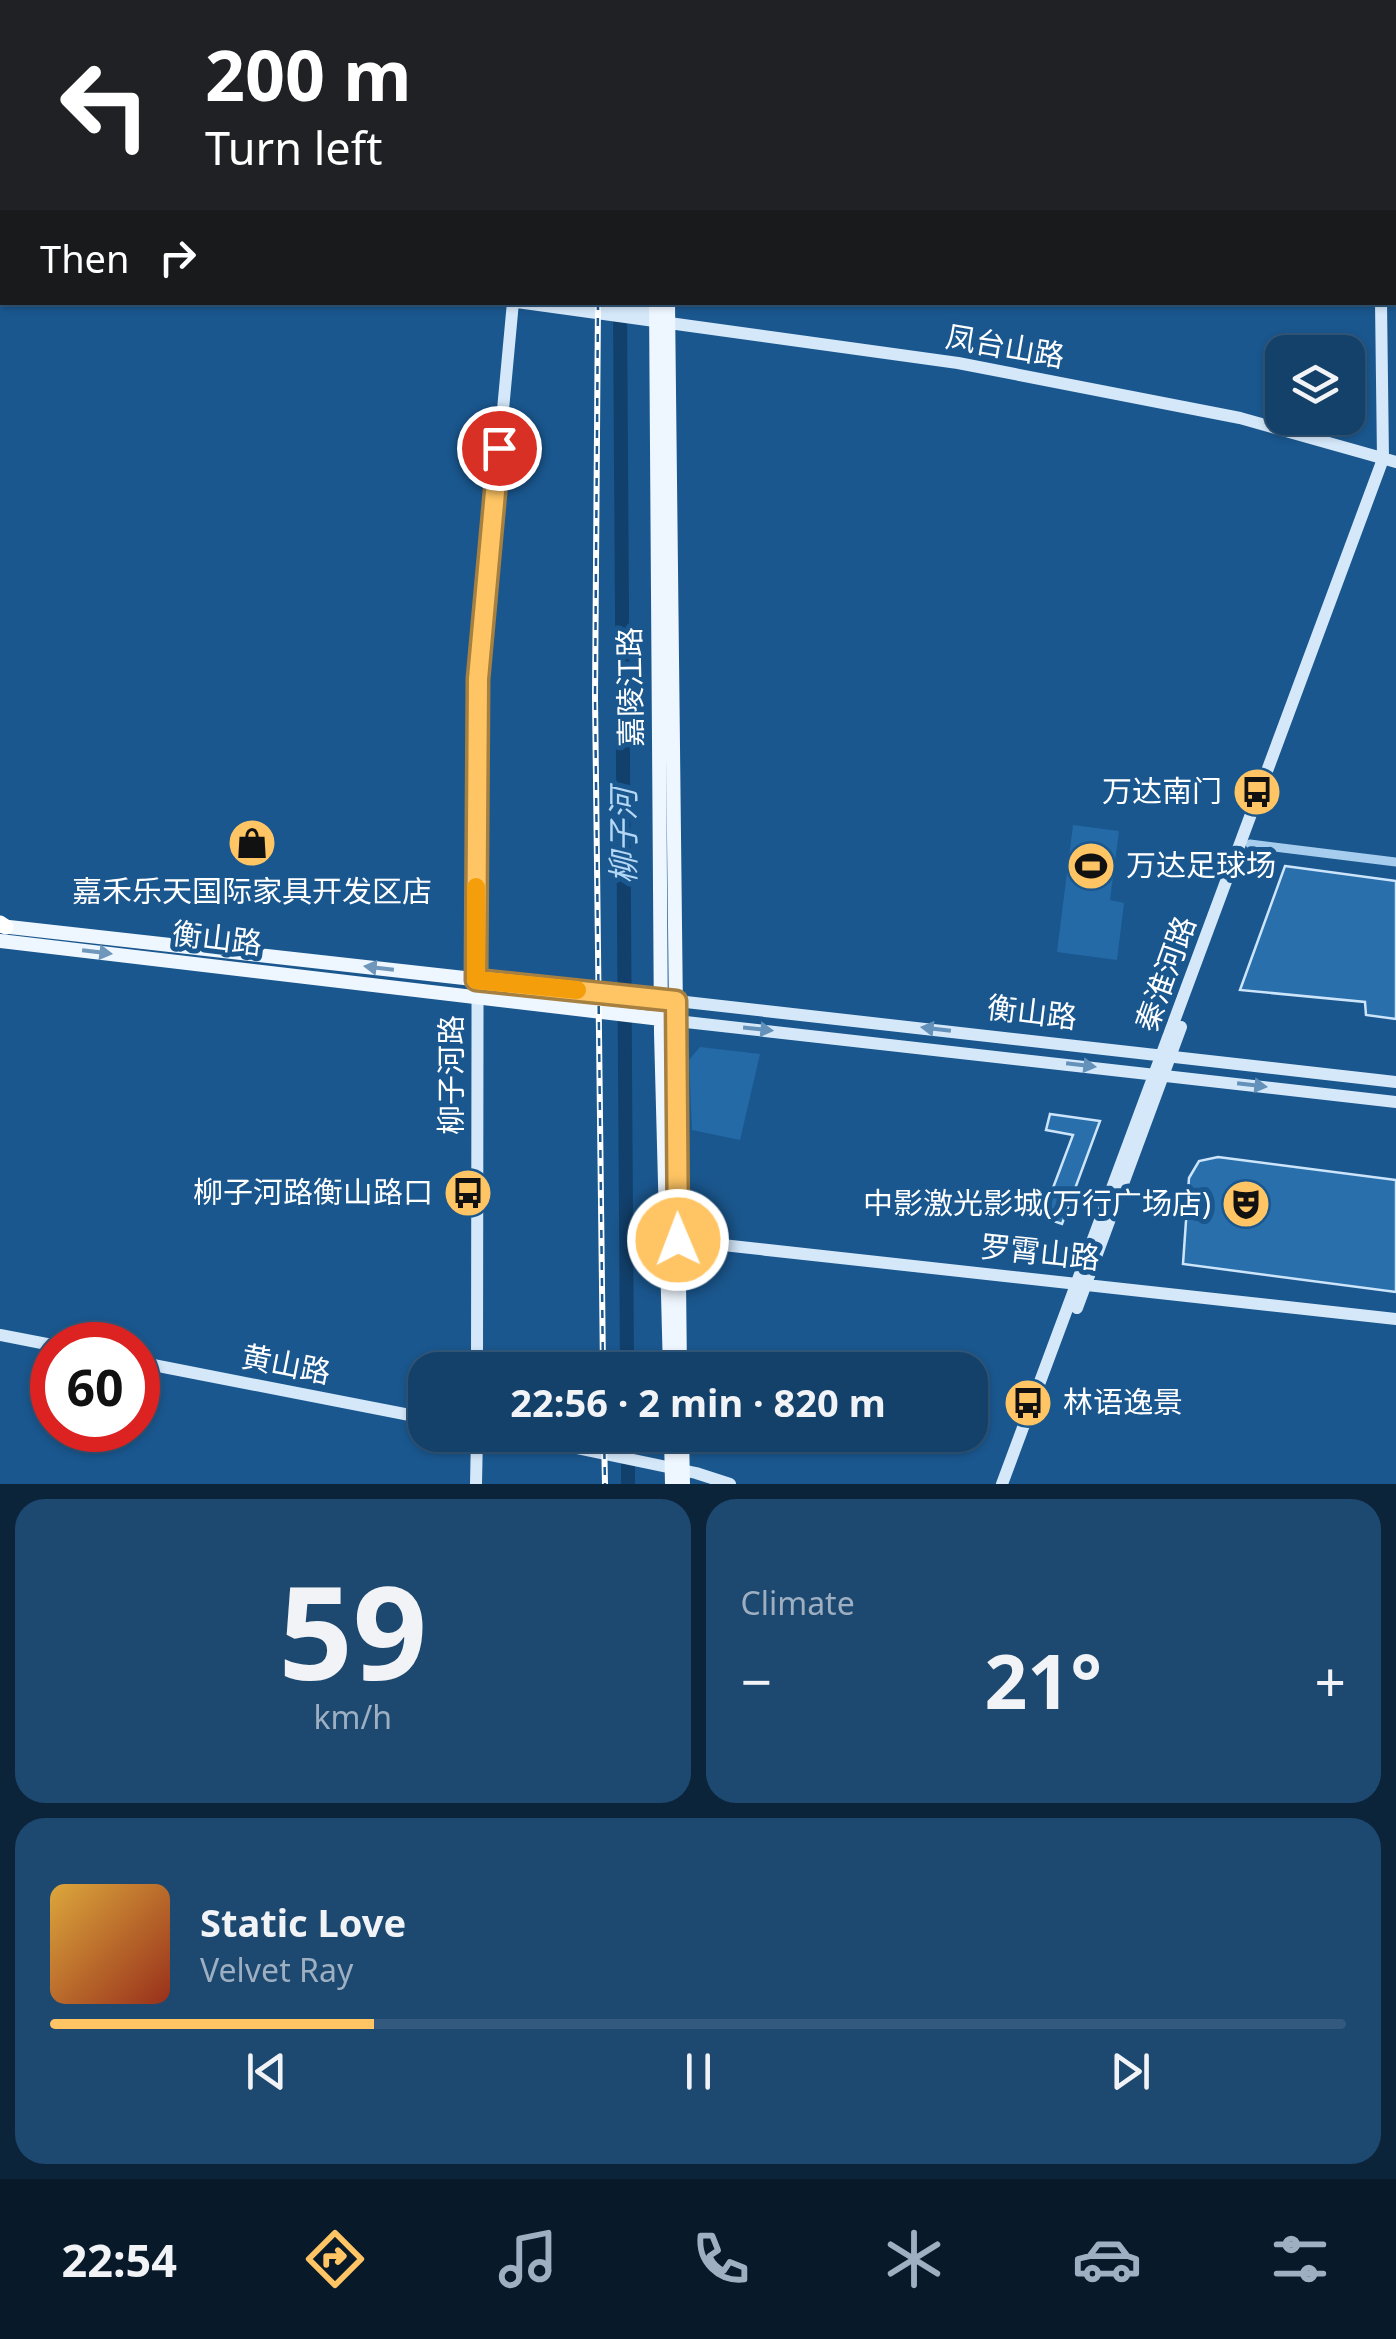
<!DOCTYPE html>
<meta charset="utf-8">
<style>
:root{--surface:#14416a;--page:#1d4870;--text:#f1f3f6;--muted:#9dafc1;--line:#335a7e;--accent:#ffc564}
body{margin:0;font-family:"Noto Sans","Noto Sans SC",sans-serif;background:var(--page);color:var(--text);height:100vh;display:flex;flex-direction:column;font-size:38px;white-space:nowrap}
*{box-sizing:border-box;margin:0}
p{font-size:32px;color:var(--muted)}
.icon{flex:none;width:55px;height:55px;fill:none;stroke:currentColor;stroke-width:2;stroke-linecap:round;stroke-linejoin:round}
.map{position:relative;height:1484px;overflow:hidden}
.panel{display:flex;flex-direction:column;gap:15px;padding:15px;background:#0b243a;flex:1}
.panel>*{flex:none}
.hud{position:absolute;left:0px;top:0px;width:1398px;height:305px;box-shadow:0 2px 8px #0004,0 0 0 2px var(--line);background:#202124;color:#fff;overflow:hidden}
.buttons{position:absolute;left:1265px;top:335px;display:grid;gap:20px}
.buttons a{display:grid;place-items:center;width:100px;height:100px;border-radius:20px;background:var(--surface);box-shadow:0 2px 8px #0004,0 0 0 2px var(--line);font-size:50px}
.speed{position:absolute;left:30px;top:1322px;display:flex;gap:20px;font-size:50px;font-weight:700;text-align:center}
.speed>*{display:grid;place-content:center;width:130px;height:130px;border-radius:50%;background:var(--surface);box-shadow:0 2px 8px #0004,0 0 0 2px var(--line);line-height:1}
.speed .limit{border:15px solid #d22;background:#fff;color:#111}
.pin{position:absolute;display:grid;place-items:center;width:85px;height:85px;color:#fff;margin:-42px;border:5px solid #fff;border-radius:50%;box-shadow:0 2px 10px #0007}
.me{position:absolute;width:110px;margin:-55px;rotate:359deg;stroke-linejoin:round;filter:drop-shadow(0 0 8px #0008)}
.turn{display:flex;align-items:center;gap:35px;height:210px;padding:0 40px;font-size:45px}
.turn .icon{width:130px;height:130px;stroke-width:2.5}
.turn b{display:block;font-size:70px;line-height:85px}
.then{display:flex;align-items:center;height:95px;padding:0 40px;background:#0003;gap:20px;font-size:38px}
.big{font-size:75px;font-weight:700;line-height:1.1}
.panel .widget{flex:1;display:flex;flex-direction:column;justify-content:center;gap:15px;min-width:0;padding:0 35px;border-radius:30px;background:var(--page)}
.panel .dial{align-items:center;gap:0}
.dial b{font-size:130px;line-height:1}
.song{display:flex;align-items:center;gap:30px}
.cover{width:120px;height:120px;border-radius:15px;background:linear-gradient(135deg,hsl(40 70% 55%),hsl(10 70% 35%))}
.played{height:10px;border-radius:5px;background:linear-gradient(90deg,var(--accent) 25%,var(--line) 25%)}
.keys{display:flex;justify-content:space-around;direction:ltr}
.heat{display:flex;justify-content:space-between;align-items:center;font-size:55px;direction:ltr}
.panel .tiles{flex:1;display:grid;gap:15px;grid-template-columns:1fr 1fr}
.widget:last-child{grid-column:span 2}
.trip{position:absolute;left:408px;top:1352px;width:580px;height:100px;border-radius:30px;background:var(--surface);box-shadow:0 2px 8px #0004,0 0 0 2px var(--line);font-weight:700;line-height:100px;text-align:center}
.tab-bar{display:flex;height:160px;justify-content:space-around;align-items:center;background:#081a2a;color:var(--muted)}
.tab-bar .icon{width:70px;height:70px}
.tab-bar .current{color:var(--accent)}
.tab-bar b{font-size:45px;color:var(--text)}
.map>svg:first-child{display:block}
.green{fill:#236aa7}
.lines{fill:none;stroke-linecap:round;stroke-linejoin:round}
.river{stroke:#11406c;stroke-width:14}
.building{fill:#296fac;stroke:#cde5fa;stroke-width:2.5}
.street{stroke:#a7cdee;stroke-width:9}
.secondary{stroke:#d4e8fa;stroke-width:12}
.primary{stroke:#eef6ff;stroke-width:14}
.highway{stroke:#fff;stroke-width:15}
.rail-casing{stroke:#fff;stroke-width:6}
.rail{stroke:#1a578e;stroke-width:2.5;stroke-dasharray:8;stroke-linecap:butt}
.oneway{fill:#6f97bb}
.oneway2{fill:#6491b9}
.route-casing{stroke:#a68041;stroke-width:25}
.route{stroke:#ffc564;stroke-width:18}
.slow{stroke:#f59e0b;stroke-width:18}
.labels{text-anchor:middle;stroke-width:10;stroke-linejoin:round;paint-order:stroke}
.street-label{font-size:30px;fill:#fff;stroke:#1a578e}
.poi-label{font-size:30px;fill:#fff;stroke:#1a578e;text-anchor:end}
.water-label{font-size:32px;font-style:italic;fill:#b3d7f5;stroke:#1a578e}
</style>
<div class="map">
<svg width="1396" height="1484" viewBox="0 0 1396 1484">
<rect width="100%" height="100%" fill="#1a578e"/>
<path class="green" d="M1073 825 1119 831 1110 900 1124 903 1117 960 1057 952Z
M700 1047 760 1054 740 1140 692 1130 689 1060Z"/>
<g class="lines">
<path class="river" d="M657 2V0
M620 308 627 1370
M628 1435V1484"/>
</g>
<path class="building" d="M1285 866 1396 881V1019L1366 1015 1365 1002 1240 990Z
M1050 1114 1100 1121 1062 1224 1042 1217 1073 1135 1046 1130Z
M1218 1157 1396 1180V1292L1183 1264 1189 1178 1199 1161Z"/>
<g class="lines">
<path class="street" d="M0 195H2
M1250 844 1396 862"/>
<path class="secondary" d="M101 0V2
M561 2V0
M1395 201 1396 198
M0 226H2
M1395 228 1396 224
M0 236 2 237
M517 302 958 363 1240 418 1396 462
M580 302 662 313
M668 1000 1396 1082
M668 1020 1396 1102
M677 1240 1396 1319
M1077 1308 1181 1027
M0 1335 52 1345
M138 1362 425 1418
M477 1370 478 679 513 302
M514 1435 696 1473 730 1484
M476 1484 477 1435
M1002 1484 1383 459 1381 302"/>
<path class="primary" d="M694 2V0
M707 2V0
M656 302 661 1033 670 1370
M668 302 680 1370
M0 926 661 1000
M0 941 661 1019
M671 1435 672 1484
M682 1435 683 1484"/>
<path class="highway" d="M0 923 6 927"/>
<g class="rail-casing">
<path id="rail" d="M598 302 595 697 603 1370
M604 1435 605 1484"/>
</g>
<use href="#rail" class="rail"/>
</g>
<defs><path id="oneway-solid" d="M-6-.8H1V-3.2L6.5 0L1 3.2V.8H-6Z" transform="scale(2.5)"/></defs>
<g class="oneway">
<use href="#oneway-solid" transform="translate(97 952) rotate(7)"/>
<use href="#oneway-solid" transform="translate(379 968) rotate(-173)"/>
</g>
<g class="oneway2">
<use href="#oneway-solid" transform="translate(758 1029) rotate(6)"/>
<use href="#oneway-solid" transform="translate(936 1029) rotate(-173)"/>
<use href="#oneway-solid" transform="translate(1081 1065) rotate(7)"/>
<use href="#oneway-solid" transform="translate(1252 1085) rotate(7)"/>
</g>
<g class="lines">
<g class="route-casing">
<path id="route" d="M499 448 478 679 476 980 676 1001 678 1240"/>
</g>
<use href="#route" class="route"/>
<path class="slow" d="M476 887V980L577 990"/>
</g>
<defs>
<g id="bus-disc" transform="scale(2.5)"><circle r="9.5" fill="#ffc564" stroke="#1a578e"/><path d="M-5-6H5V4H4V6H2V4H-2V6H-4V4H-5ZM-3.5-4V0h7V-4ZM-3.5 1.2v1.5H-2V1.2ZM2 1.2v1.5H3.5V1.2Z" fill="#111"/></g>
<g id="shop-disc" transform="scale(2.5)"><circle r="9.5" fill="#ffc564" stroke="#1a578e"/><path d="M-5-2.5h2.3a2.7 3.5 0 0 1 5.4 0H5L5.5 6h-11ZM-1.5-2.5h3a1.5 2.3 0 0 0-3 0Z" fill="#111"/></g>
<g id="stadium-disc" transform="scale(2.5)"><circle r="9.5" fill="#ffc564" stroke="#1a578e"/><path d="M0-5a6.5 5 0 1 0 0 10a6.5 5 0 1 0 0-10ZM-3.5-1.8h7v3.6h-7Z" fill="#111"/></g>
<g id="theatre-disc" transform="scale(2.5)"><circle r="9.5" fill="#ffc564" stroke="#1a578e"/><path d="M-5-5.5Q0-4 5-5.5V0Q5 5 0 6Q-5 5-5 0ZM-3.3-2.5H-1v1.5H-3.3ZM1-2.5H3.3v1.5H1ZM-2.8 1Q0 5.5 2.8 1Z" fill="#111"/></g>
</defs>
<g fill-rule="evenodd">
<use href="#bus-disc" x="1257" y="792"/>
<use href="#shop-disc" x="252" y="843"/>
<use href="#stadium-disc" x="1091" y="866"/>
<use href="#bus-disc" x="468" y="1193"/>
<use href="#theatre-disc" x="1246" y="1204"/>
<use href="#bus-disc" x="1028" y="1403"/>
</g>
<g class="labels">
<g class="street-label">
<text transform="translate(1005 347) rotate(10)" y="10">凤台山路</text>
<text transform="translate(631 687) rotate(-91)" y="10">嘉陵江路</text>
<text transform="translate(217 939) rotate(7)" y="10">衡山路</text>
<text transform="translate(1166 974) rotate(-70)" y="10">秦淮河路</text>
<text transform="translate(1032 1013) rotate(7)" y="10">衡山路</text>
<text transform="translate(452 1075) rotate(-90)" y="10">柳子河路</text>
<text transform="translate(1040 1253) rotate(6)" y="10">罗霄山路</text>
<text transform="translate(286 1365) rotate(11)" y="10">黄山路</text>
</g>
<g class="poi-label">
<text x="1222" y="802">万达南门</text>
<text x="1126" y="876" text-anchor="start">万达足球场</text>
<text x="252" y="902" text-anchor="middle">嘉禾乐天国际家具开发区店</text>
<text x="433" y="1203">柳子河路衡山路口</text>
<text x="1211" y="1214">中影激光影城(万行广场店)</text>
<text x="1063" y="1413" text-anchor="start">林语逸景</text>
</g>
<g class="water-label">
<text transform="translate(624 836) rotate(-90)" y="11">柳子河</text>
</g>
</g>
</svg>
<div class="buttons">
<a><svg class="icon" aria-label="layers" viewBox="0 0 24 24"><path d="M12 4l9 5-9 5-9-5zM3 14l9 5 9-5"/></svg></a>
</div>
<div class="speed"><div class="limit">60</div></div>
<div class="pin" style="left:499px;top:448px;background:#d93025"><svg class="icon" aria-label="arrive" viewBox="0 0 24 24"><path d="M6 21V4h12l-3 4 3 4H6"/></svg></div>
<svg class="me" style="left:678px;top:1240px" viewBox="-20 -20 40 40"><circle r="17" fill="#ffc564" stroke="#fff" stroke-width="3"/><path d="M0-11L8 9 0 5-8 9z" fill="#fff"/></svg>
<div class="trip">22:56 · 2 min · 820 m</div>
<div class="hud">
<div class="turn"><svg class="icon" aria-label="left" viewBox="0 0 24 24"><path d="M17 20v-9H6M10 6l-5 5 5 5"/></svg><div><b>200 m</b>Turn left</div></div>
<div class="then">Then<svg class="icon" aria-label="right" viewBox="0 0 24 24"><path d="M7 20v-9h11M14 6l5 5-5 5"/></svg></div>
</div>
</div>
<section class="panel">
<div class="tiles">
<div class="widget dial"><b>59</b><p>km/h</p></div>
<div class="widget"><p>Climate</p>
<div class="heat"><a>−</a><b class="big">21°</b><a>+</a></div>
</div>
<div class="widget">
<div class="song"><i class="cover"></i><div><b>Static Love</b><p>Velvet Ray</p></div></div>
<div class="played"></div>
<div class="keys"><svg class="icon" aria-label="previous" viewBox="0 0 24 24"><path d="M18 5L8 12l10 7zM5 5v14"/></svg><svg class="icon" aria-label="pause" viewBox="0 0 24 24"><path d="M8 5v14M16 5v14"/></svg><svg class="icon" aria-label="next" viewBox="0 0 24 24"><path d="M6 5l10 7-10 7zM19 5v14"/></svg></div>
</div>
</div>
</section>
<nav class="tab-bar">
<b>22:54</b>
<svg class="icon current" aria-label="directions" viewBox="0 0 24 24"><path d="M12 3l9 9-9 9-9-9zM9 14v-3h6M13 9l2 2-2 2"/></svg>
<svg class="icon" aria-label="music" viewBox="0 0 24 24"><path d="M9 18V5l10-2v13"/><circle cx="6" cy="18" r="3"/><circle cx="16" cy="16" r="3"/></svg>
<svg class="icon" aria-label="phone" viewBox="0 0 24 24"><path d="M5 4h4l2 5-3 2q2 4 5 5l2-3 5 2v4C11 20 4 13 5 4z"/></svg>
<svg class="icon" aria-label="climate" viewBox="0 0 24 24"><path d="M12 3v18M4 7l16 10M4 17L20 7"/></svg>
<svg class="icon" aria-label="car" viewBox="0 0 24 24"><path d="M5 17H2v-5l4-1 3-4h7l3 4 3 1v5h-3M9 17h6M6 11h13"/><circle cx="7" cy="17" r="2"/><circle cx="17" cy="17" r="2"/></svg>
<svg class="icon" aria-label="filters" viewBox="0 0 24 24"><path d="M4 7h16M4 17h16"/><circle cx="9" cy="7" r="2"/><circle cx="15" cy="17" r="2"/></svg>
</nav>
